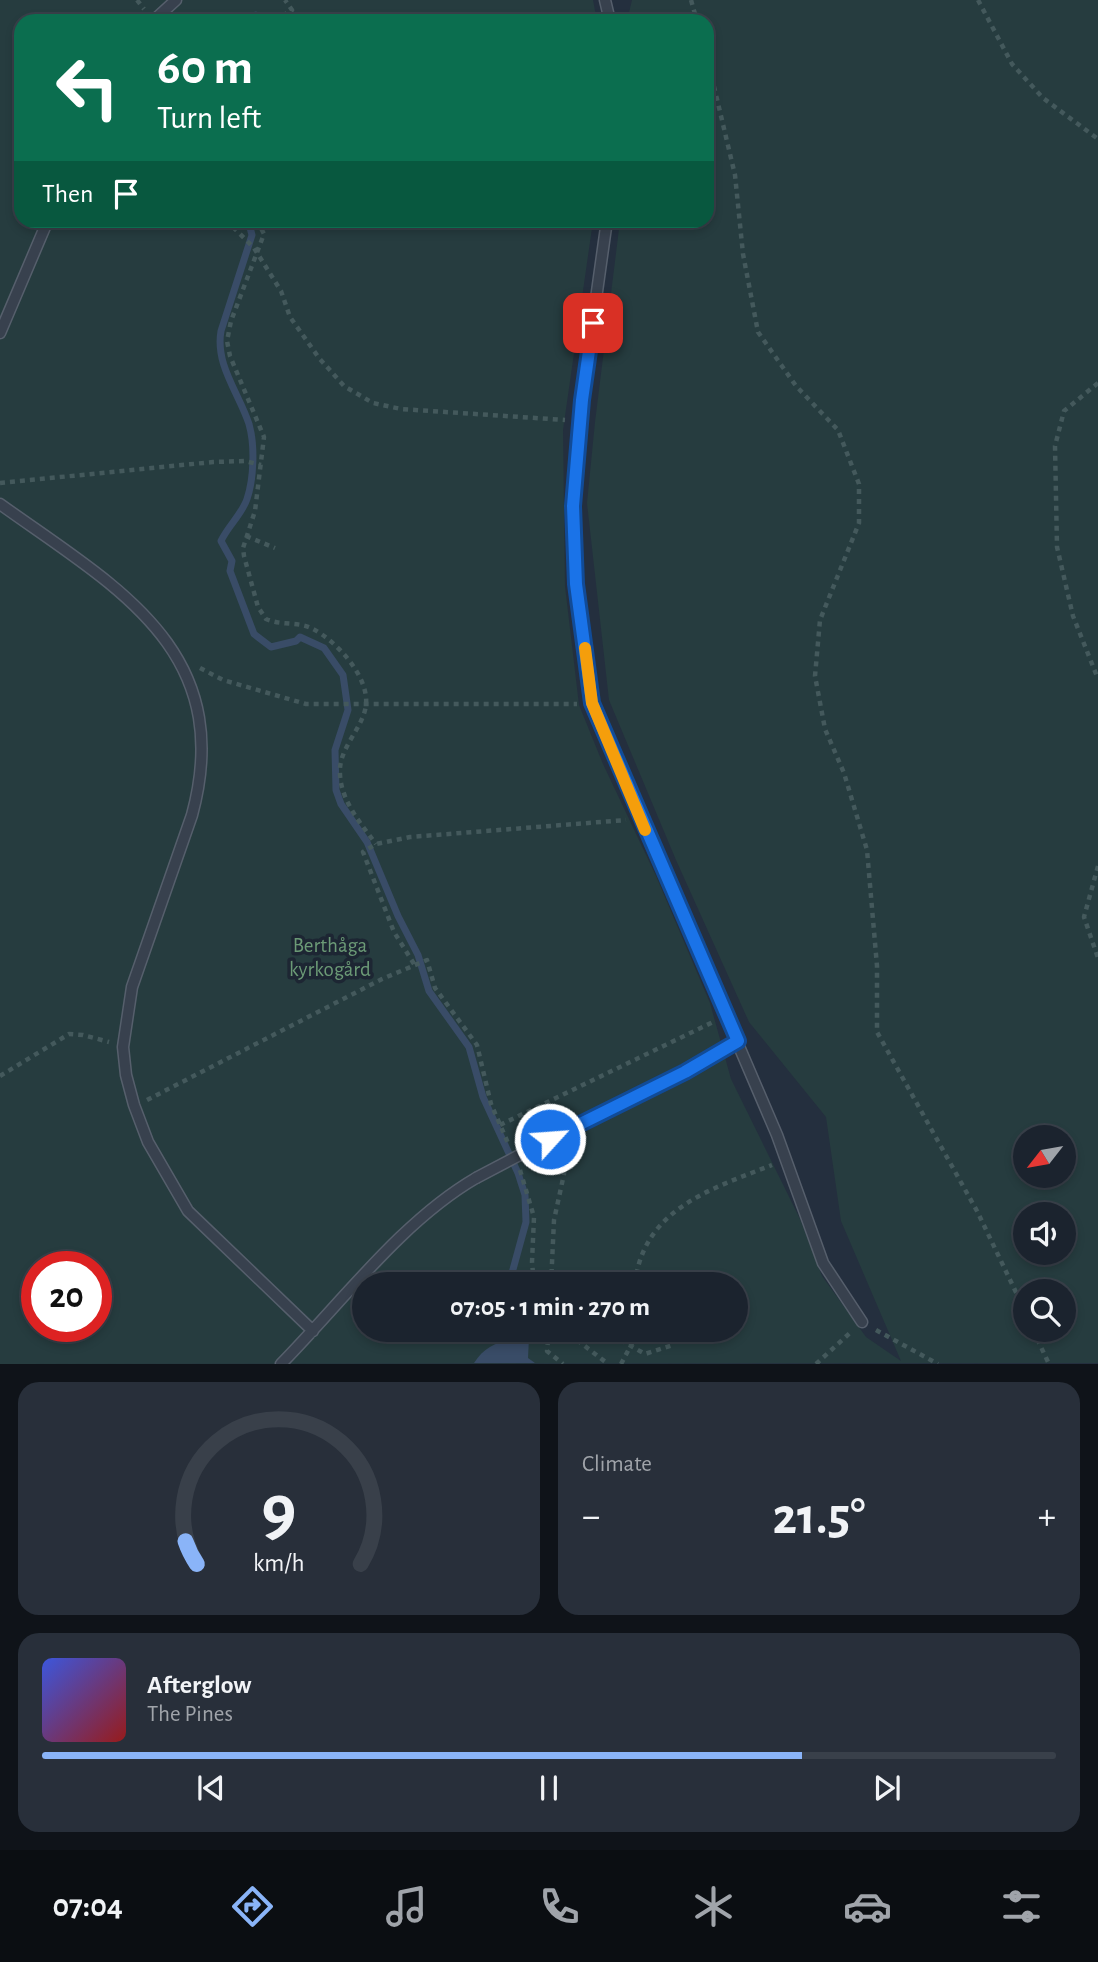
<!DOCTYPE html>
<meta charset="utf-8">
<style>
:root{--surface:#1b232e;--page:#282f3a;--text:#f1f3f6;--muted:#a0a4aa;--line:#39404a;--accent:#8ab4f8}
body{margin:0;font-family:"Alegreya Sans",sans-serif;background:var(--page);color:var(--text);height:100vh;display:flex;flex-direction:column;font-size:26px;white-space:nowrap}
*{box-sizing:border-box;margin:0}
p{font-size:23px;color:var(--muted)}
.icon{flex:none;width:38px;height:38px;fill:none;stroke:currentColor;stroke-width:2;stroke-linecap:round;stroke-linejoin:round}
.map{position:relative;height:1364px;overflow:hidden}
.panel{display:flex;flex-direction:column;gap:18px;padding:18px;background:#0f1319;flex:1}
.panel>*{flex:none}
.guide{position:absolute;left:14px;top:14px;width:700px;height:214px;border-radius:21px;box-shadow:0 4px 10px #0003,0 0 0 2px var(--line);background:#0b6e4f;color:#fff;overflow:hidden}
.needle{width:46px;rotate:239deg}
.controls{position:absolute;left:1013px;top:1125px;display:grid;gap:14px}
.controls a{display:grid;place-items:center;width:63px;height:63px;border-radius:50%;background:var(--surface);box-shadow:0 4px 10px #0003,0 0 0 2px var(--line);font-size:35px}
.speed{position:absolute;left:21px;top:1251px;display:flex;gap:14px;font-size:35px;font-weight:700;text-align:center}
.speed>*{display:grid;place-content:center;width:91px;height:91px;border-radius:50%;background:var(--surface);box-shadow:0 4px 10px #0003,0 0 0 2px var(--line);line-height:1}
.speed .limit{border:10px solid #d22;background:#fff;color:#111}
.pin{position:absolute;display:grid;place-items:center;width:60px;height:60px;color:#fff;margin:-30px;border-radius:14px;box-shadow:0 4px 10px #0006}
.me{position:absolute;width:77px;margin:-38px;rotate:64deg;stroke-linejoin:round;filter:drop-shadow(0 0 5px #0008)}
.turn{display:flex;align-items:center;gap:24px;height:147px;padding:0 28px;font-size:32px}
.turn .icon{width:91px;height:91px;stroke-width:2.5}
.turn b{display:block;font-size:49px;line-height:60px}
.then{display:flex;align-items:center;height:66px;padding:0 28px;background:#0003;gap:14px;font-size:26px}
.big{font-size:52px;font-weight:700;line-height:1.1}
.panel .card{flex:1;display:flex;flex-direction:column;justify-content:center;gap:10px;min-width:0;padding:0 24px;border-radius:21px;background:var(--page)}
.panel .dial{align-items:center;gap:0}
.dial svg{height:182px;overflow:visible;fill:none;stroke:var(--line);stroke-width:7;stroke-linecap:round;text-anchor:middle}
.dial text{fill:var(--text);stroke:none}
.song{display:flex;align-items:center;gap:21px}
.cover{width:84px;height:84px;border-radius:10px;background:linear-gradient(135deg,hsl(230 70% 55%),hsl(0 70% 35%))}
.played{height:7px;border-radius:4px;background:linear-gradient(90deg,var(--accent) 75%,var(--line) 75%)}
.keys{display:flex;justify-content:space-around;direction:ltr}
.heat{display:flex;justify-content:space-between;align-items:center;font-size:38px;direction:ltr}
.panel .tiles{flex:1;display:grid;gap:18px;grid-template-columns:1fr 1fr}
.card:last-child{grid-column:span 2}
.trip{position:absolute;left:352px;top:1272px;width:396px;height:70px;border-radius:35px;background:var(--surface);box-shadow:0 4px 10px #0003,0 0 0 2px var(--line);font-weight:700;line-height:70px;text-align:center}
.dock{display:flex;height:112px;justify-content:space-around;align-items:center;background:#0b0e12;color:var(--muted)}
.dock .icon{width:49px;height:49px}
.dock .active{color:var(--accent)}
.dock b{font-size:32px;color:var(--text)}
.map>svg:first-child{display:block}
.green{fill:#263c3f;fill-rule:evenodd}
.water{fill:#394c67}
.lines{fill:none;stroke-linecap:round;stroke-linejoin:round}
.stream{stroke:#394c67;stroke-width:7}
.lane-casing{stroke:#565f6c;stroke-width:13}
.path{stroke:#44595c;stroke-width:4.5;stroke-dasharray:5 5;stroke-linecap:butt}
.lane{stroke:#38414e;stroke-width:10}
.lane-bridge-casing{stroke:#565f6c;stroke-width:13;stroke-linecap:butt}
.lane-bridge{stroke:#38414e;stroke-width:10}
.route-casing{stroke:#114b97;stroke-width:18}
.route{stroke:#1a73e8;stroke-width:12}
.slow{stroke:#f59e0b;stroke-width:12}
.labels{text-anchor:middle;stroke-width:7;stroke-linejoin:round;paint-order:stroke}
.park-label{font-size:21px;fill:#6b9a76;stroke:#1d2633}
</style>
<div class="map">
<svg width="1098" height="1364" viewBox="0 0 1098 1364">
<rect width="100%" height="100%" fill="#242f3e"/>
<path class="green" d="M0 0H593L597 21H21V220L593 221 563 430 565 586 579 705 603 764 656 876 710 1003 731 1079 800 1219 822 1276 866 1337 901 1361 841 1221 826 1117 749 1022 676 860 609 700 587 503 595 422 620 221 707 220V21H627L632 0H1098V1363L0 1364ZM1026 1138H1064V1176H1026ZM1026 1214H1064V1253H1026ZM37 1267H96V1326H37ZM364 1284H735V1330H364ZM1026 1292H1064V1330H1026Z"/>
<path class="water" d="M529 1338 528 1358 535 1363H474C487 1343 505 1339 529 1338Z"/>
<g class="lines">
<path class="stream" d="M254 21 256 15
M248 220 252 235 221 331C215 365 239 393 249 424 255 445 254 478 247 499 242 514 228 526 221 541L232 561 230 571 254 634 271 647 296 641 300 637 324 648 343 675 348 710 335 750 336 790 341 804 367 842 398 916 418 955 429 991 469 1047 483 1097 518 1173 525 1195 526 1222 509 1284
M513 1330 514 1339"/>
<g class="lane-casing">
<path id="lane" d="M605 0 610 21
M153 21 176 0
M607 220 582 399 573 506 576 584 592 703 777 1135 823 1263 862 1322
M0 333 48 220
M0 504C114 586 237 649 192 815L132 987 123 1047 126 1075 134 1105 148 1142 188 1211 313 1331
M550 1139 686 1072 738 1041
M281 1364C342 1302 402 1221 476 1178"/>
</g>
<path class="path" d="M137 0 144 9
M691 0 697 21
M978 0 1012 64 1043 98 1098 139
M274 21 292 10 285 0
M707 57 735 175 743 254 758 332 796 386 838 430 859 484V523L820 620 815 676 825 729 844 773 867 850 877 966V1032L977 1211 1026 1313
M226 220 254 248 281 291 290 317 319 358 344 386 373 403 401 409 565 420
M257 220 264 234 231 321 227 341 230 356 264 437 255 511 243 548 244 556 258 607 266 619C281 626 299 621 313 629 336 641 369 676 366 705 363 729 338 748 340 774 341 801 361 824 376 844
M1098 383 1064 411 1055 446 1057 547 1073 616 1098 679
M0 483 213 462 245 461 261 465
M246 536 275 548
M200 668 223 680 306 704H577
M1098 866 1084 917 1098 958
M414 964 394 932 363 852 376 844 410 837 626 820
M0 1076 69 1034 83 1035 109 1042
M147 1100 382 979 427 960 435 988 477 1045 491 1104 508 1143
M543 1106 552 1123
M500 1125 713 1022
M520 1170 534 1217 532 1262 534 1284
M573 1281V1284
M551 1284 554 1220 564 1174 563 1150
M608 1284 609 1279
M635 1284C643 1209 711 1189 772 1165
M549 1330 547 1351 563 1364
M576 1330 577 1340 608 1364
M603 1330 645 1354 673 1345
M876 1330 938 1364
M1033 1330 1049 1364
M621 1364 639 1330
M816 1364 852 1331"/>
<use href="#lane" class="lane"/>
<g class="lane-bridge-casing">
<path id="lane-bridge" d="M476 1178 550 1139"/>
</g>
<use href="#lane-bridge" class="lane-bridge"/>
</g>
<g class="lines">
<g class="route-casing">
<path id="route" d="M550 1139 685 1072 738 1041 592 703 576 584 573 506 582 400 593 323"/>
</g>
<use href="#route" class="route"/>
<path class="slow" d="M585 648 592 703 645 830"/>
</g>
<g class="labels">
<g class="park-label">
<text x="330" y="952">Berthåga<tspan x="330" dy="24">kyrkogård</tspan></text>
</g>
</g>
</svg>
<div class="controls">
<a><svg class="needle" viewBox="-14 -14 28 28"><path d="M0-13l5 13h-10z" fill="#e53935"/><path d="M0 13l5-13h-10z" fill="#a0a4aa"/></svg></a>
<a><svg class="icon" aria-label="sound" viewBox="0 0 24 24"><path d="M4 9h4l5-4v14l-5-4H4zM17 9q2 3 0 6"/></svg></a>
<a><svg class="icon" aria-label="search" viewBox="0 0 24 24"><circle cx="10" cy="10" r="6"/><path d="M15 15l6 6"/></svg></a>
</div>
<div class="speed"><div class="limit">20</div></div>
<div class="pin" style="left:593px;top:323px;background:#d93025"><svg class="icon" aria-label="arrive" viewBox="0 0 24 24"><path d="M6 21V4h12l-3 4 3 4H6"/></svg></div>
<svg class="me" style="left:550px;top:1139px" viewBox="-20 -20 40 40"><circle r="17" fill="#1a73e8" stroke="#fff" stroke-width="3"/><path d="M0-11L8 9 0 5-8 9z" fill="#fff"/></svg>
<div class="trip">07:05 · 1 min · 270 m</div>
<div class="guide">
<div class="turn"><svg class="icon" aria-label="left" viewBox="0 0 24 24"><path d="M17 20v-9H6M10 6l-5 5 5 5"/></svg><div><b>60 m</b>Turn left</div></div>
<div class="then">Then<svg class="icon" aria-label="arrive" viewBox="0 0 24 24"><path d="M6 21V4h12l-3 4 3 4H6"/></svg></div>
</div>
</div>
<section class="panel">
<div class="tiles">
<div class="card dial"><svg viewBox="0 0 100 80">
<path d="M14 69A42 42 0 1 1 86 69"/>
<path d="M14 69A42 42 0 0 1 9 59" stroke="#8ab4f8"/>
<text x="50" y="56" font-size="32" font-weight="700">9</text>
<text x="50" y="72" font-size="11">km/h</text>
</svg></div>
<div class="card"><p>Climate</p>
<div class="heat"><a>−</a><b class="big">21.5°</b><a>+</a></div>
</div>
<div class="card">
<div class="song"><i class="cover"></i><div><b>Afterglow</b><p>The Pines</p></div></div>
<div class="played"></div>
<div class="keys"><svg class="icon" aria-label="previous" viewBox="0 0 24 24"><path d="M18 5L8 12l10 7zM5 5v14"/></svg><svg class="icon" aria-label="pause" viewBox="0 0 24 24"><path d="M8 5v14M16 5v14"/></svg><svg class="icon" aria-label="next" viewBox="0 0 24 24"><path d="M6 5l10 7-10 7zM19 5v14"/></svg></div>
</div>
</div>
</section>
<nav class="dock">
<b>07:04</b>
<svg class="icon active" aria-label="directions" viewBox="0 0 24 24"><path d="M12 3l9 9-9 9-9-9zM9 14v-3h6M13 9l2 2-2 2"/></svg>
<svg class="icon" aria-label="music" viewBox="0 0 24 24"><path d="M9 18V5l10-2v13"/><circle cx="6" cy="18" r="3"/><circle cx="16" cy="16" r="3"/></svg>
<svg class="icon" aria-label="phone" viewBox="0 0 24 24"><path d="M5 4h4l2 5-3 2q2 4 5 5l2-3 5 2v4C11 20 4 13 5 4z"/></svg>
<svg class="icon" aria-label="climate" viewBox="0 0 24 24"><path d="M12 3v18M4 7l16 10M4 17L20 7"/></svg>
<svg class="icon" aria-label="car" viewBox="0 0 24 24"><path d="M5 17H2v-5l4-1 3-4h7l3 4 3 1v5h-3M9 17h6M6 11h13"/><circle cx="7" cy="17" r="2"/><circle cx="17" cy="17" r="2"/></svg>
<svg class="icon" aria-label="filters" viewBox="0 0 24 24"><path d="M4 7h16M4 17h16"/><circle cx="9" cy="7" r="2"/><circle cx="15" cy="17" r="2"/></svg>
</nav>
